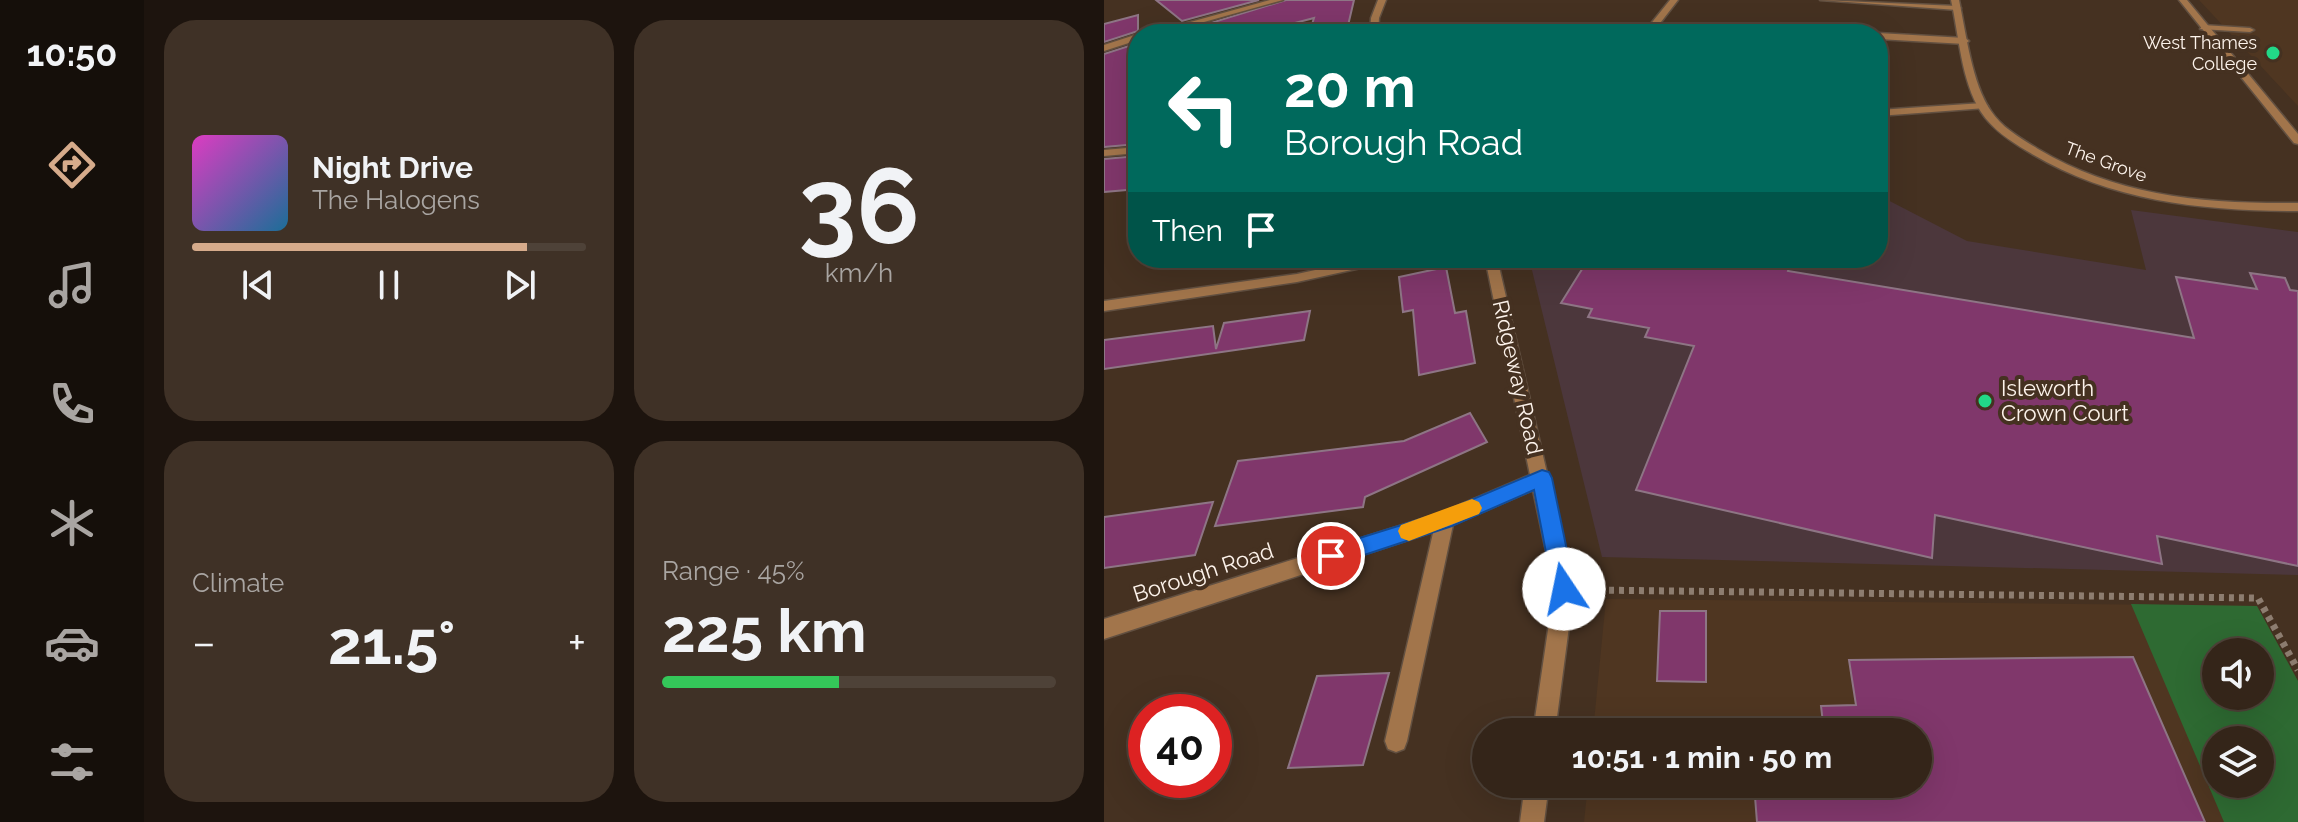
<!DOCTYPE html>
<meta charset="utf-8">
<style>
:root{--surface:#342519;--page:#3f3126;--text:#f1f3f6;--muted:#a9a5a2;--line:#4e4238;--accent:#d6ab8b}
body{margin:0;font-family:Raleway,sans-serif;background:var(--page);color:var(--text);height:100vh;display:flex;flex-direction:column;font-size:30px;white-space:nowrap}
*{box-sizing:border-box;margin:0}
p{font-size:26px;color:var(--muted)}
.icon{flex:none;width:44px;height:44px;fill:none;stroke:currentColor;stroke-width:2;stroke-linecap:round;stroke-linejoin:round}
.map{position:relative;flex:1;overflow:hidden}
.panel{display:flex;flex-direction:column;gap:20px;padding:20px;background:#1d140e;width:960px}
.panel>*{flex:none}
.guide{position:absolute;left:24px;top:24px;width:760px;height:244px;border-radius:32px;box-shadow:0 8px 32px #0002,0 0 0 2px var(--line);background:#00695c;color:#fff;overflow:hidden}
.buttons{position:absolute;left:1098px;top:638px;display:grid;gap:16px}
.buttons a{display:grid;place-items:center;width:72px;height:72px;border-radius:50%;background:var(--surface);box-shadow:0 8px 32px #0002,0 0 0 2px var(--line);font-size:40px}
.speed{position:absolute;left:24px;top:694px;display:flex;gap:16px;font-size:40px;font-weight:700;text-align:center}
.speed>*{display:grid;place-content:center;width:104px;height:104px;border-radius:50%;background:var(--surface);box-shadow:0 8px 32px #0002,0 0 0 2px var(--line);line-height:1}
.speed .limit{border:12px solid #d22;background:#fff;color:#111}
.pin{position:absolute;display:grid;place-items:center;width:68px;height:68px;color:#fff;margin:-34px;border:4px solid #fff;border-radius:50%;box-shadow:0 2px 8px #0007}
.me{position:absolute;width:88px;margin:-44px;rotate:349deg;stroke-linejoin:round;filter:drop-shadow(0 0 6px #0008)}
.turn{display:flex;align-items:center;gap:28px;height:168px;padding:0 24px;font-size:36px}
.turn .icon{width:104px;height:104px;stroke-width:2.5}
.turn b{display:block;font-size:56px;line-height:68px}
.then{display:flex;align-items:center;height:76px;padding:0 24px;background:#0003;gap:16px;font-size:30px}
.big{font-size:60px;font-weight:700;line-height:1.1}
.panel .tile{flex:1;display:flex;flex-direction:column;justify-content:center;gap:12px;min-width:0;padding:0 28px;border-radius:32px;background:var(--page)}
.panel .dial{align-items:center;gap:0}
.dial b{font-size:104px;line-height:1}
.song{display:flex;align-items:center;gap:24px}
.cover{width:96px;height:96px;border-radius:12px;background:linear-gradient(135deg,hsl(310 70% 55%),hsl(200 70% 35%))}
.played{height:8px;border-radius:4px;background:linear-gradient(90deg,var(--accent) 85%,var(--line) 85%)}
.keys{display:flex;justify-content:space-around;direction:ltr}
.heat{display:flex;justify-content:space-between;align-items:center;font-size:44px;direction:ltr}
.charge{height:12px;border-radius:6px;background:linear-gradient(90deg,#34c759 45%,var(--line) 0)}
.panel .tiles{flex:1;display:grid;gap:20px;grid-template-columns:repeat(2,1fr)}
.trip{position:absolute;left:368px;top:718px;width:460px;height:80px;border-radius:40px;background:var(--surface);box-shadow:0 8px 32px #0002,0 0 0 2px var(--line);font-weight:700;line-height:80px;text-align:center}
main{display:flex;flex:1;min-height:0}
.tab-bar{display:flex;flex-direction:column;width:144px;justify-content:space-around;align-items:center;background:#150f0a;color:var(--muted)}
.tab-bar .icon{width:56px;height:56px}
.tab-bar .selected{color:var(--accent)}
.tab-bar b{font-size:36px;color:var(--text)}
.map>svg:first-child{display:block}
.commercial{fill:#4c373c}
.built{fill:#4f3621;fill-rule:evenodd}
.green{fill:#2e6a32;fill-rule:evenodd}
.building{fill:#80376b;stroke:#8e7585;stroke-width:2}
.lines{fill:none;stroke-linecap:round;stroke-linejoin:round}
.service-casing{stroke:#625041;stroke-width:3}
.minor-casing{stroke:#625041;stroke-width:3}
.tertiary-casing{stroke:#625041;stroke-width:3}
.path{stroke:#8d7d70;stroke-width:7;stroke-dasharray:5 5;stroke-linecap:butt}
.service{fill:#a2754b;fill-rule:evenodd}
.minor{fill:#a2754b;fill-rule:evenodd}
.tertiary{fill:#a2754b;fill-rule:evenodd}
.route{fill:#1a73e8;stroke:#114b97;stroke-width:2}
.slow{fill:#f59e0b}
.poi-dot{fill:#22d887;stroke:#453121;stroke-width:3}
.labels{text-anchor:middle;stroke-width:8;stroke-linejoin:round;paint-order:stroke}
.far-poi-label{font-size:18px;fill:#fdf3eb;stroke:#453121;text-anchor:end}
.far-street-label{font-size:18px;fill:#fdf3eb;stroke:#453121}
.street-label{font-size:22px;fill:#fdf3eb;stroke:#453121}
.poi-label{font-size:22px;fill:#fdf3eb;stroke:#453121;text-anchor:start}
</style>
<main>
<nav class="tab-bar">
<b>10:50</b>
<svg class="icon selected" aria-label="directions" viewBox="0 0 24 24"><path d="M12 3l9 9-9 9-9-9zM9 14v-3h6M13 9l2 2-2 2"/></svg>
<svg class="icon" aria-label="music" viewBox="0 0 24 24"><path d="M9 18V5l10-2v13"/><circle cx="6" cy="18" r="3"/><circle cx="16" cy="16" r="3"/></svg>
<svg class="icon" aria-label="phone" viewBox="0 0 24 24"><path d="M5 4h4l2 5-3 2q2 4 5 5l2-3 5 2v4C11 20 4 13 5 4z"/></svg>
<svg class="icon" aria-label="climate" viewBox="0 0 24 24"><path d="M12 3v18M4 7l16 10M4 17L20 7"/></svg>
<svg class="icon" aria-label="car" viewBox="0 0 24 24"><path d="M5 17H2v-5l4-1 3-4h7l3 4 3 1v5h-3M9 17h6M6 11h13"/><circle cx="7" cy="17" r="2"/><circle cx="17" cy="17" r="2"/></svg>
<svg class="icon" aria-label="filters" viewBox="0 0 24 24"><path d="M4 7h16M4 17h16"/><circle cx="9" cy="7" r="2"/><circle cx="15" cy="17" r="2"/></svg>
</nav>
<section class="panel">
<div class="tiles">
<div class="tile">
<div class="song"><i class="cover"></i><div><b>Night Drive</b><p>The Halogens</p></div></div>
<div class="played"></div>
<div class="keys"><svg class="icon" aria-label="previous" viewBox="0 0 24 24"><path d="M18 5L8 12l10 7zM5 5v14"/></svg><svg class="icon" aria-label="pause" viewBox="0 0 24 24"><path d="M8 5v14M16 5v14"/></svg><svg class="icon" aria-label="next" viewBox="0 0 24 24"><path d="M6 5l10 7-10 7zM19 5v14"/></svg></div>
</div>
<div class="tile dial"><b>36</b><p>km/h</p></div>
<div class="tile"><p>Climate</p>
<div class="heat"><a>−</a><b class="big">21.5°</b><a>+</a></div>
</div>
<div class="tile"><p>Range · 45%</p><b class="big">225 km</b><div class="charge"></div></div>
</div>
</section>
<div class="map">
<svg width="1194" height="822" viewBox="0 0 1194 822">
<rect width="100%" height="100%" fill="#453121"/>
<path class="commercial" d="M774 195 863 241 1042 270 1027 210 1194 232V575L498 557 426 262 444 258H774Z"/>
<path class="built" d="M1095 0H1194V106Z
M502 599 1153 606 1194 681V822H480L484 784H814V732H489ZM1112 652H1156V696H1112ZM1112 740H1156V784H1112Z"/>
<path class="green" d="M1027 604 1153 606 1194 681V822H1120ZM1112 652H1156V696H1112ZM1112 740H1156V784H1112Z"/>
<path class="building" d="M52 0H155L78 21Z
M182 0H250L242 34H205L210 18 149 34H94L87 29Z
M34 15V31L0 42V24Z
M34 43V144L0 147V54Z
M34 156V189L0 192V159Z
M485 258H576L625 266 628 258H688L684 271 1090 338 1072 277 1153 289 1146 273 1181 278 1186 290 1194 291V566L1053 536 1058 564 831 515 828 558 532 490 590 346 541 337 545 328 484 317 488 309 457 303Z
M342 267 351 313 362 311 371 363 315 375 309 310 299 312 295 277Z
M206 311 200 340 0 369V340L109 326 112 349 120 323Z
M366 413 383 442 261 497 259 507 111 526 134 461 300 441Z
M109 502 91 555 0 568V517Z
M556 611H602V682L553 681Z
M1029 657 1101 822H653L650 784H814V732H647V724L719 723 717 706 752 705 745 660Z
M285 673 259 765 184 768 213 676Z"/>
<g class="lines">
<g class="service-casing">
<path id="service" d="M1099 25 1146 28 1150 30 1146 32 1096 29Z
M661 27 743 31 747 34 668 32 667 34H659Z
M774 33 861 38 865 41 861 44 774 39 772 34Z
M341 512 347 514 350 520 303 741 300 749 292 752 284 749 281 741 332 520 335 514Z"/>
</g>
<g class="minor-casing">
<path id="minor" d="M566 0H574L550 31 525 27 529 25 545 26Z
M716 0 853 6 857 8 853 10Z
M1075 0H1083L1194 134V144L1190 143Z
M879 103 884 106 882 108 774 116V110Z
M34 147V153L0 156V150Z
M266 258H290L284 262 193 282 0 311V301L193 274Z"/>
</g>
<g class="tertiary-casing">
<path id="tertiary" d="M166 0H179L57 34H43Z
M274 0H282L275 18 274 34H266L267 18Z
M847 0H855C862 33 868 84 887 111 898 128 918 139 934 149 1014 197 1103 204 1194 203V211C1099 211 1006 202 923 151 906 141 888 129 877 112 857 81 855 35 847 0Z
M34 34V40L0 51V45Z
M381 258H393L443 473 447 478 445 481 470 589 451 732H429L450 589 429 490 341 528 0 639V619L337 513 426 475Z
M421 784H445L440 822H416Z"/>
</g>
<path class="path" d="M485 590 1154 598 1194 670"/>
<use href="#service" class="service"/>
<use href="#minor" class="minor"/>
<use href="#tertiary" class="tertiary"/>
</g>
<path class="route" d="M438 470 445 472 448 478 471 589 468 596 460 599 452 596 449 589 430 490 348 526 227 566 220 563 217 556 220 549 336 513Z"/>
<path class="slow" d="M368 499 375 502 378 508 375 514 305 541 297 538 294 531 297 525Z"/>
<g class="poi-dot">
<circle cx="1169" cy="53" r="8"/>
<circle cx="881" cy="401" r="8"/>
</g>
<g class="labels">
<g class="far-poi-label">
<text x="1153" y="49">West Thames<tspan x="1153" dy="21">College</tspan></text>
</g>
<g class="far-street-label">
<text transform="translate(1002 162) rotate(20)" y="6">The Grove</text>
</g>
<g class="street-label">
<text transform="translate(414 377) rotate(77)" y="8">Ridgeway Road</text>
<text transform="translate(99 572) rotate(-18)" y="8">Borough Road</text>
</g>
<g class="poi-label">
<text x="897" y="396">Isleworth<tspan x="897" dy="25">Crown Court</tspan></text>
</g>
</g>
</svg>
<div class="buttons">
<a><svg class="icon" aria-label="sound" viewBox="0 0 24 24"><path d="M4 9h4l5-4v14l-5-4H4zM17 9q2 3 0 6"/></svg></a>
<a><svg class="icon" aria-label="layers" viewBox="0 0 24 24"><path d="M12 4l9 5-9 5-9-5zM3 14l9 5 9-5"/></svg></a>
</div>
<div class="speed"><div class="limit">40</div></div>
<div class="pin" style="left:227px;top:556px;background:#d93025"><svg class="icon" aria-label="arrive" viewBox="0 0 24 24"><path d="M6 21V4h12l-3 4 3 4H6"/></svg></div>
<svg class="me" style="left:460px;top:589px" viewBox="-20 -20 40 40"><circle r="19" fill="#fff"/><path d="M0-13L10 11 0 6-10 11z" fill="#1a73e8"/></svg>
<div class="trip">10:51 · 1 min · 50 m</div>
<div class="guide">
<div class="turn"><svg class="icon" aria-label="left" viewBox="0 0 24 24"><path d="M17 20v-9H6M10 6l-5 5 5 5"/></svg><div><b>20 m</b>Borough Road</div></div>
<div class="then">Then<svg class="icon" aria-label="arrive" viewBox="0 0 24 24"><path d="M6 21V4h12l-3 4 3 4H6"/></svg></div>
</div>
</div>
</main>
